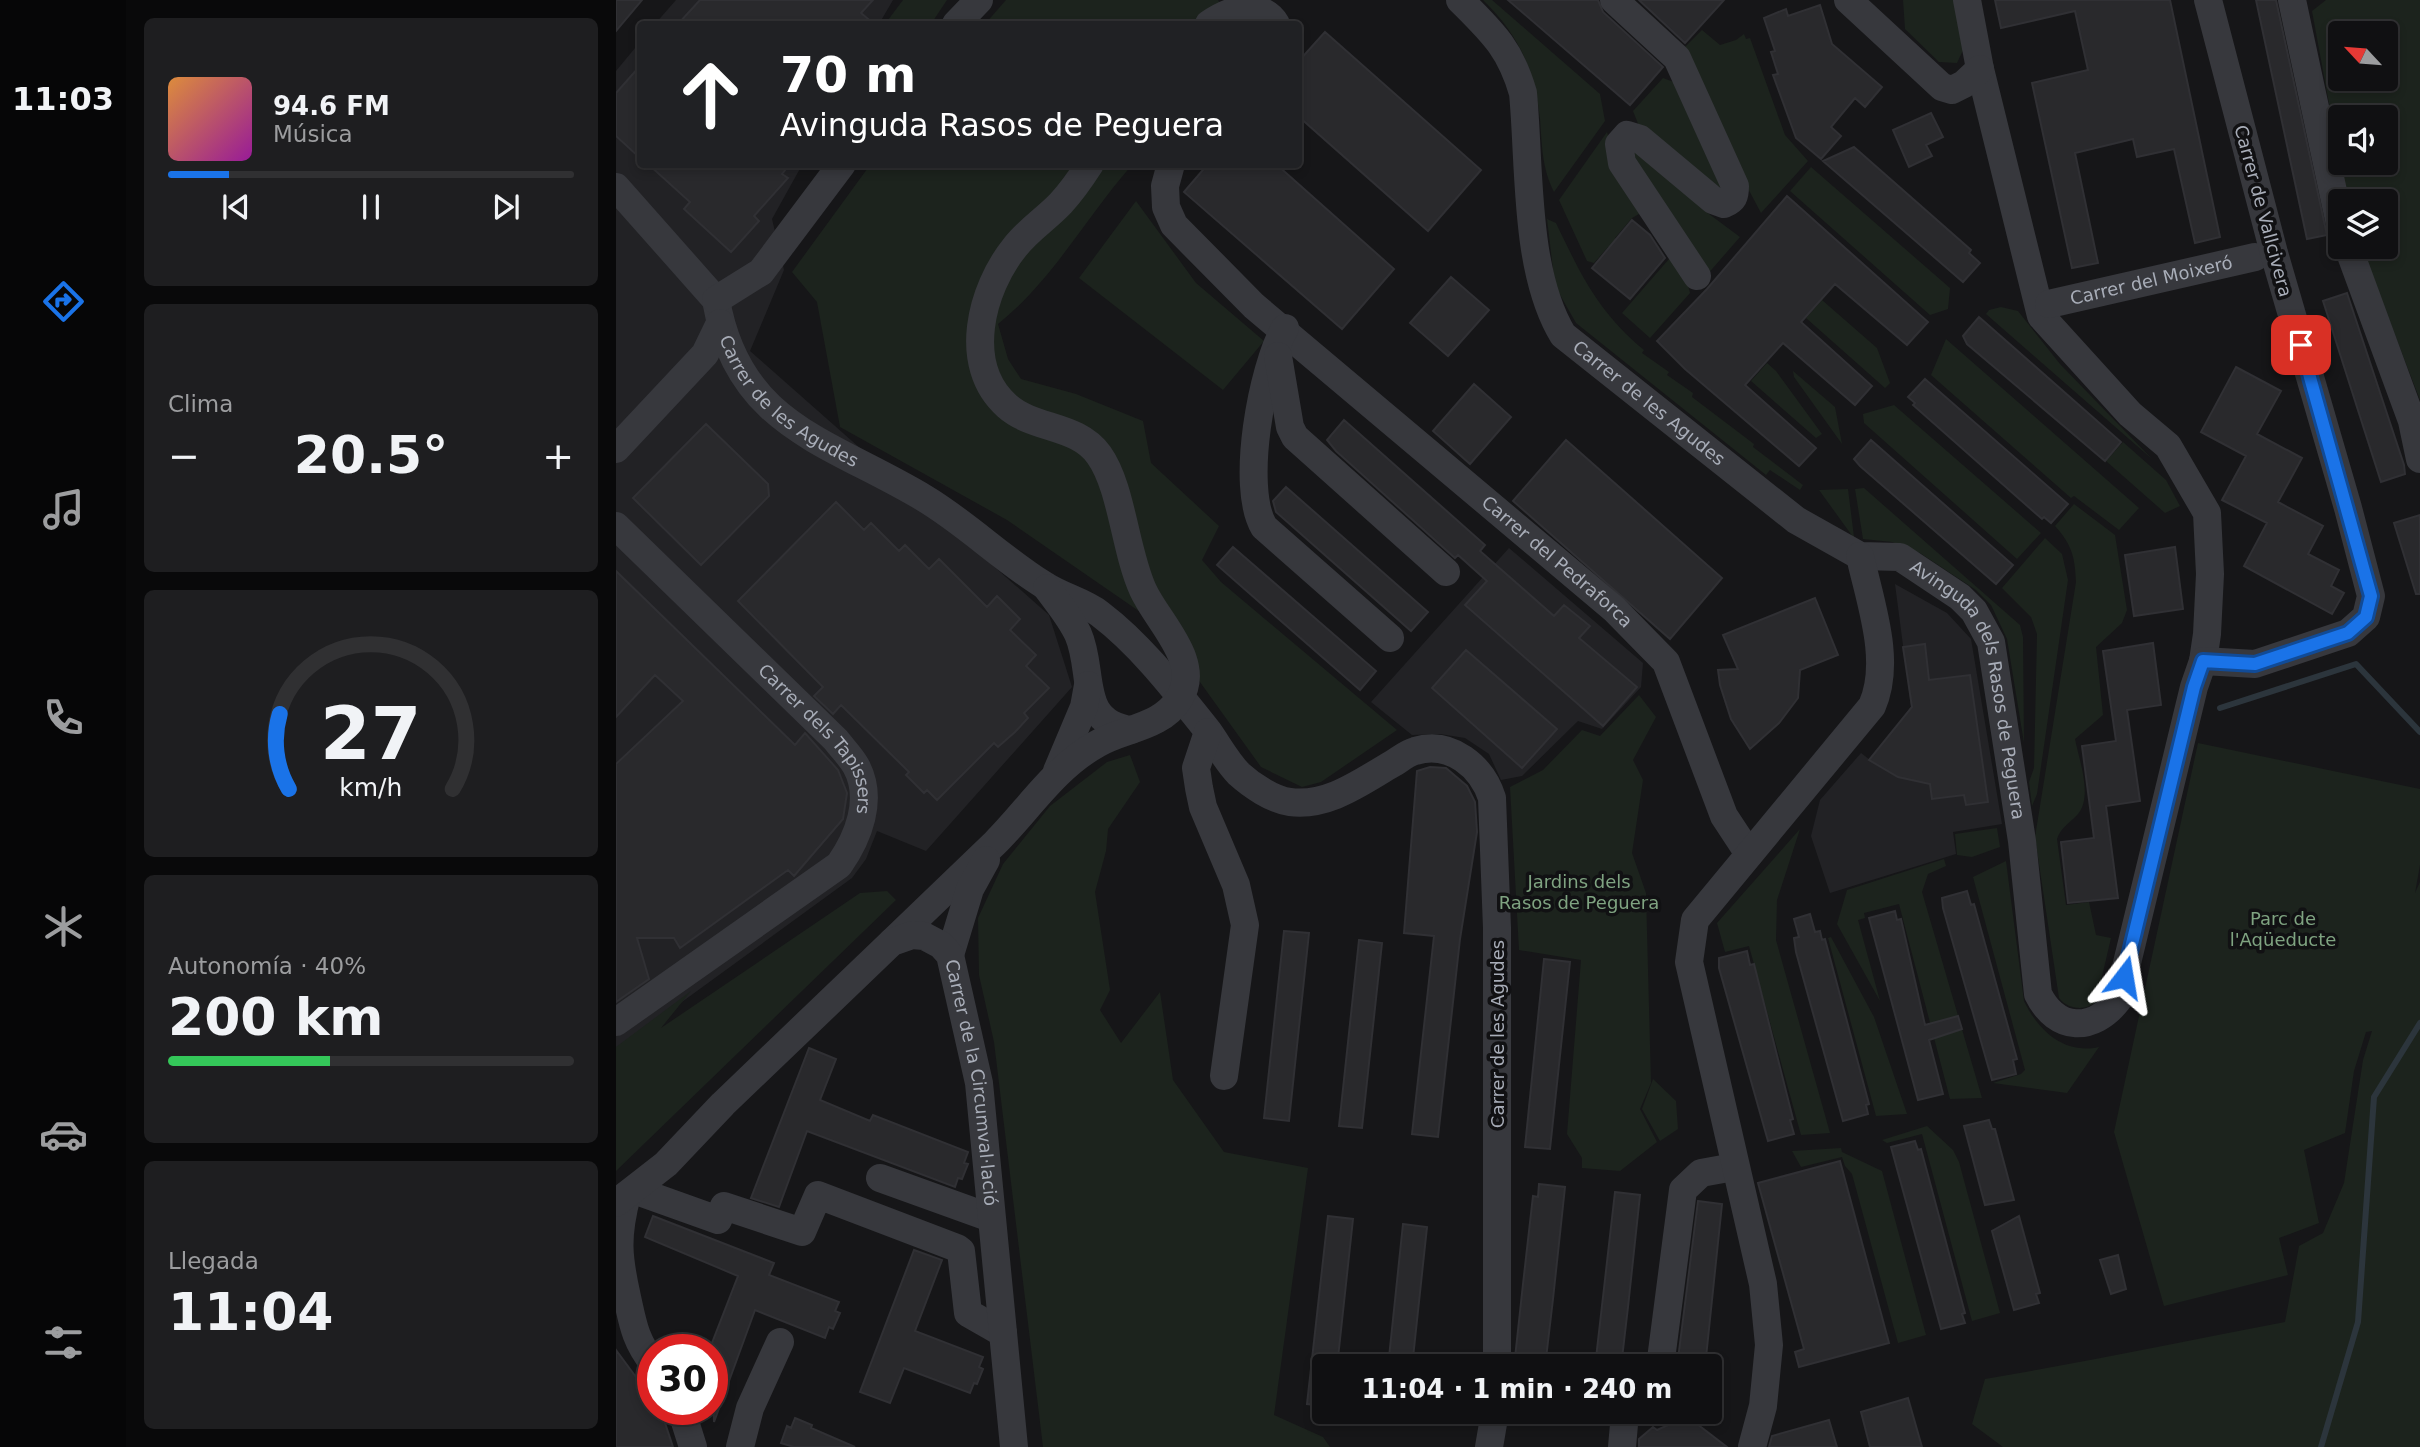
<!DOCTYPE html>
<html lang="es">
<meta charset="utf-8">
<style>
:root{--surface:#101012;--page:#1e1e20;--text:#f1f3f6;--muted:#9c9d9f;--line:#303032;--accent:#1a73e8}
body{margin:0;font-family:"DejaVu Sans",sans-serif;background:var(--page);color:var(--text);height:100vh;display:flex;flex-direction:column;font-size:26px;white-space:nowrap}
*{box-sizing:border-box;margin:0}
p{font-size:23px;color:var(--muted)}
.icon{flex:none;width:38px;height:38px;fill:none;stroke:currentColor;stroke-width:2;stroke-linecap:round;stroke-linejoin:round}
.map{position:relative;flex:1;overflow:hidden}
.sheet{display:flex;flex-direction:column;gap:18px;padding:18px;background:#09090a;width:490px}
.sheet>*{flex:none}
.guide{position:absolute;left:21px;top:21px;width:665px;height:147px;border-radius:7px;box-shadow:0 4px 10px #0003,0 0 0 2px var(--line);background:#202124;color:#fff;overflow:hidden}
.needle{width:46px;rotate:296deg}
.controls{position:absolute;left:1712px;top:21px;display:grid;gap:14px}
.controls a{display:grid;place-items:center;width:70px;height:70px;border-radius:7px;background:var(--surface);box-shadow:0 4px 10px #0003,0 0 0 2px var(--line);font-size:35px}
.speed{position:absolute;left:21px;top:1334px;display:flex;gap:14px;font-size:35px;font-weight:700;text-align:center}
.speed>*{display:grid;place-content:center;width:91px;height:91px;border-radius:50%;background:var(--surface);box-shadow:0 4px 10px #0003,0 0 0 2px var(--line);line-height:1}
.speed .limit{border:10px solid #d22;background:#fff;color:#111}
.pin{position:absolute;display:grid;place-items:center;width:60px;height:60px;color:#fff;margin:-30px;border-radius:14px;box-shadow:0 4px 10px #0006}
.me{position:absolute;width:77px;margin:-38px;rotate:14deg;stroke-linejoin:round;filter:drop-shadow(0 0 5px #0008)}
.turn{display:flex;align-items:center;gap:24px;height:147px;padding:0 28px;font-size:32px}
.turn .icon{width:91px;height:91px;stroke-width:2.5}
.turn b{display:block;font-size:49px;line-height:60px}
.big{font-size:52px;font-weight:800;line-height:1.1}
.sheet .card{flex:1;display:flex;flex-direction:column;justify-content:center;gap:10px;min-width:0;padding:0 24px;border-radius:10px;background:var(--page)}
.sheet .dial{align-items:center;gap:0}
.dial svg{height:182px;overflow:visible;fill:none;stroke:var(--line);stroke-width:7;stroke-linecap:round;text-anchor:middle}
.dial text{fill:var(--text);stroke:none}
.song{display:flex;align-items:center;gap:21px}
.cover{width:84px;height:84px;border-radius:10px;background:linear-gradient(135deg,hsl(30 70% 55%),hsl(300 70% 35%))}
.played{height:7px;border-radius:4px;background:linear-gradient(90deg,var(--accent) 15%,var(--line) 15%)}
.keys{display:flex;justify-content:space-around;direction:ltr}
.heat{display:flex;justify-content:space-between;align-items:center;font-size:38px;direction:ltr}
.charge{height:10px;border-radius:5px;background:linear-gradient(90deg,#34c759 40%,var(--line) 0)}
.trip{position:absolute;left:696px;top:1354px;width:410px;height:70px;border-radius:7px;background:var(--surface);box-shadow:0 4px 10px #0003,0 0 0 2px var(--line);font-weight:800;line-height:70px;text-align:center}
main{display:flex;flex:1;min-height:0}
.menu{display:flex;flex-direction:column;width:126px;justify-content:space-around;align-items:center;background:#060607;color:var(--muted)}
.menu .icon{width:49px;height:49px}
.menu .current{color:var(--accent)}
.menu b{font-size:32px;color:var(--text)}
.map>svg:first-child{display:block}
.built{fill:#222225}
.green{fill:#1c231d;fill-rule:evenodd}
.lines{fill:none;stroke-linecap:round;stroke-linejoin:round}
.stream{stroke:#2c353c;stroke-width:6}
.building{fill:#29292c;stroke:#303034;stroke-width:2}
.minor{stroke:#37383d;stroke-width:28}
.route-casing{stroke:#114b97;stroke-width:18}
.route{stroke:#1a73e8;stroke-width:12}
.labels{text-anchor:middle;stroke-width:7;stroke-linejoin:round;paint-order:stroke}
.street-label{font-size:18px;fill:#a8adb8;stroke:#111113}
.park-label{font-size:18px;fill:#7fa381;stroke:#111113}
</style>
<main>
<nav class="menu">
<b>11:03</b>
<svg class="icon current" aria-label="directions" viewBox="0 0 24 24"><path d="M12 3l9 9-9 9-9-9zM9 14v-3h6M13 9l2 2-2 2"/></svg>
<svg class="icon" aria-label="music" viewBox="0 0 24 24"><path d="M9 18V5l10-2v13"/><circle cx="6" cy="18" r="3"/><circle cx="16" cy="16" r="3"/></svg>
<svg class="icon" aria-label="phone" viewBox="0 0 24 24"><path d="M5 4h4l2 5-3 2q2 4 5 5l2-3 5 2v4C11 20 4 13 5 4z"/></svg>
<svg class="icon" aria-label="climate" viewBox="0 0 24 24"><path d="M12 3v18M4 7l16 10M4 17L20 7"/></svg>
<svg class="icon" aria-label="car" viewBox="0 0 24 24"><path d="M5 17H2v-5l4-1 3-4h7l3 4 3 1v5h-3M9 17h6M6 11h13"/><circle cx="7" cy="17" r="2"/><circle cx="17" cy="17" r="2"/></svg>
<svg class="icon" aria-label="filters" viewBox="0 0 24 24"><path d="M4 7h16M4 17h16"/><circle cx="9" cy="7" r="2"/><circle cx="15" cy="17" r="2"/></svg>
</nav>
<section class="sheet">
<div class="card">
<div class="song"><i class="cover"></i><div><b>94.6 FM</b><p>Música</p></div></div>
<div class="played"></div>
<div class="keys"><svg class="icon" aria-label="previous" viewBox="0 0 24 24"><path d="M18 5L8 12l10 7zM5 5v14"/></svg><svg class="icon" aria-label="pause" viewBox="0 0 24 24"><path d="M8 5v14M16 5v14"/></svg><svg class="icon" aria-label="next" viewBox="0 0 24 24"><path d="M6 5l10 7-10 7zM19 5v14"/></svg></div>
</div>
<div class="card"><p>Clima</p>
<div class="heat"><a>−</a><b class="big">20.5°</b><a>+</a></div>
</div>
<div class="card dial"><svg viewBox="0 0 100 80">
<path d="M14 69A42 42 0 1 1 86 69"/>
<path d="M14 69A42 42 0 0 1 10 36" stroke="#1a73e8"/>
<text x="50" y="56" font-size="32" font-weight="700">27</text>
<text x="50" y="72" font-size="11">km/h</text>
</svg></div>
<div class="card"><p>Autonomía · 40%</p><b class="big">200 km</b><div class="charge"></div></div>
<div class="card"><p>Llegada</p><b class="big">11:04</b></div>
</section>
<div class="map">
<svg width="1804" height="1447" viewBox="0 0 1804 1447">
<rect width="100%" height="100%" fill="#161618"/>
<path class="built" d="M60 0H277L263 24H39Z
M24 42V164L186 165 156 219 168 270 134 351 433 615 456 687 310 851 261 831 250 859 236 878 0 1050V71Z
M893 548 1027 663 1025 687 986 729 962 721 906 776 885 780 873 754 849 738 824 734 796 735 755 702Z
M1279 584 1331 613 1355 639 1386 824 1337 832 1340 854 1214 893 1195 836 1204 800 1245 753 1254 760 1295 707Z"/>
<path class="green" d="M287 0H331L315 24H269Z
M390 0H602L614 16 611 24H369Z
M867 0H876L984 94 989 121 938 192C926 168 926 146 924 119 919 70 902 34 867 0Z
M1287 0H1338L1348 48 1341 63 1323 62 1289 29Z
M1710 0H1804V400L1745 247H1769V201H1731L1724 163H1769V117H1724V163L1696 11ZM1724 33H1769V79H1724Z
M1086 30 1104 45 1120 40 1128 34 1130 39 1134 38 1169 135 1192 161 1145 213 1103 134 1066 50Z
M1047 78 1063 84 1110 193 1023 126 1017 111Z
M991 132 997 154 1030 210 1016 218 999 238 1003 242 996 250 992 247 978 263 971 261 943 200Z
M1017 146 1089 211 1124 237 1090 276 1013 149Z
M254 165H516C470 217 437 280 382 324L392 359 405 379 460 394 527 421 535 463 603 526 586 560 605 582 781 730 705 782 686 787 645 767 543 625 391 520 224 427 201 302 176 272Z
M1195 167 1334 288 1332 309 1314 315 1174 191Z
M520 201 580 283 648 341 607 390 463 278Z
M931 219 940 223C965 275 982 312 1028 350L1026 353 1053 372 1051 375 1077 393 1076 397 1138 444 1137 447 1187 485 1184 490 1154 470 1150 475 960 323 939 286Z
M1053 259 1068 271 1074 293 1034 338 1006 313Z
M1206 300 1261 348 1274 383 1269 388 1190 318Z
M1385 307 1402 311 1444 364 1536 459 1370 314 1373 310Z
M1330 339 1523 508 1503 530 1458 496 1455 498 1315 375Z
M1151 363 1160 371 1206 434 1200 438 1135 381Z
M1177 371 1219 407 1226 444 1178 377Z
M1278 405 1425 533 1401 559 1248 423 1247 414Z
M1507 442 1550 480 1564 506 1549 513 1490 461Z
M1248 488 1404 625 1407 637 1408 743 1391 639 1375 605 1360 590 1304 553 1276 542 1247 539 1239 489Z
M1232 489 1238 537H1237L1203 490Z
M1458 504 1499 535 1511 610 1506 623 1480 647 1487 715 1459 739C1463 760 1477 796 1462 814 1454 823 1445 827 1441 839L1450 905 1473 902 1480 935 1495 938 1480 1002C1470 1011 1452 1010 1443 998L1419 837 1460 582C1459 557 1456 545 1439 526Z
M1429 538 1446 554 1452 580 1421 794 1416 806 1413 782 1418 768 1421 634 1415 617 1386 588Z
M1023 695 1040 717 1017 760 1027 780 1016 853 1030 893 1035 1083 1024 1109 1041 1142 1004 1171 966 1168V1158L951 1134 965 960 903 950 894 787 927 770 966 730 984 736Z
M1582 743 1804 789V865L1799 893 1804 882V1447H1387L1356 1424 1369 1379C1470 1362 1569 1341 1669 1322L1683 1246 1707 1233 1728 1183 1747 1060 1756 1031 1750 1032 1738 1071 1729 1133 1688 1150 1703 1223 1663 1238 1672 1275 1548 1306 1498 1132Z
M514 755 524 782 492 829 490 851 479 892 494 990 484 1010 505 1043 544 992 557 1080 608 1152 692 1168 658 1415 707 1437 714 1447H427L378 1042 363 975 362 918 387 864 434 806 491 762Z
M1381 828 1384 847 1356 857 1341 855 1339 834Z
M1184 829 1161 900 1160 940 1214 1133 1185 1135 1133 946 1109 952 1101 923Z
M1328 859 1330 866 1312 874 1306 892 1366 1098 1334 1099 1283 904 1248 913 1249 918 1242 920 1264 1001 1221 924 1231 890Z
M1390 861 1408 1001C1422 1030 1448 1055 1483 1047L1451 1093 1377 1083 1405 1074 1409 1070 1357 877Z
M271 891 280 900 0 1171V1047L75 991 45 1028 244 893Z
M1215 937 1258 1017 1291 1114 1260 1116 1212 938Z
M1037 1079 1060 1101 1062 1129 1044 1141 1026 1109Z
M1311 1126 1337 1150 1343 1162 1384 1313 1356 1321 1306 1134 1271 1143 1266 1140Z
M1225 1148 1226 1152 1266 1171 1310 1335 1282 1343 1236 1174 1229 1166 1226 1157 1185 1167 1176 1151Z"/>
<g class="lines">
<path class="stream" d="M1604 708 1740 664 1804 732
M1705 1447 1742 1322 1758 1097 1804 1023"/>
</g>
<path class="building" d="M0 0H26L0 31Z
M84 0H257L245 13 258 24H62Z
M892 0H982L987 12 1047 67 1014 105Z
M1023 0H1108L1069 43Z
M1379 0H1554L1604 237 1579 243 1558 149 1521 157 1517 139 1459 153 1482 263 1456 268 1416 83 1472 70 1459 11 1385 28Z
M1640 0H1660L1711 235 1691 239Z
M1204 5 1216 44 1266 87 1249 107 1239 98 1215 127 1225 136 1205 159 1180 138 1157 75 1162 74 1155 52 1159 51 1148 18 1170 9 1172 16Z
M709 32 865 170 812 231 682 116V62Z
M24 66V158L0 136V93Z
M1315 113 1327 137 1310 145 1316 156 1293 167 1277 130Z
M1238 147 1355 250 1353 253 1364 263 1347 282 1207 161Z
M32 164H174L166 174 172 178 138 216 143 221 115 252 68 209 74 202Z
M592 164H660L778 269 726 329 568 192Z
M1171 196 1312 322 1291 345 1219 284 1185 322 1256 386 1239 405 1167 343 1129 385 1200 448 1183 466 1069 369 1041 341 1091 289Z
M1016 220 1034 235 1049 258 1014 299 976 268Z
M835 277 873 310 832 356 794 323Z
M1731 293 1788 465 1789 474 1765 482 1707 301Z
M1363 317 1505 442 1489 461 1351 344 1347 336Z
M1620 367 1665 391 1641 434 1686 458 1662 502 1707 526 1692 554 1723 570 1715 586 1728 593 1716 614 1628 566 1651 523 1606 500 1630 456 1585 432Z
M1309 379 1452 504 1435 523 1428 517 1426 519 1297 405 1299 403 1292 397Z
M858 384 895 417 854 464 817 431Z
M728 420 869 545 864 551 938 616 948 605 974 626 963 638 1021 687 987 726 849 605 871 581 842 555 839 558 720 451 711 440Z
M90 424 152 484 153 496 85 565 17 498Z
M950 440 1106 578 1054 639 897 501Z
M1255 440 1397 565 1380 584 1244 466 1238 459Z
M670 487 812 612 795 631 660 512 657 501Z
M220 502 248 530 255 523 283 551 289 545 313 569 323 559 371 607 381 596 404 619 394 630 420 655 410 666 433 688 408 713 412 718 399 732 382 747 378 743 321 800 311 790 308 793 290 775 293 772 225 705 217 714 198 696 207 687 122 601Z
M1804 515V594H1800L1778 523Z
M617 547 760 671 744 690 601 565Z
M1559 547 1567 609 1518 616 1509 555Z
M0 571 179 745 189 733 222 770 231 793 227 819 178 876 172 870 64 948 58 938H21L33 979 0 1002V764L67 701 39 675 0 717Z
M1199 598 1222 655 1184 670 1182 698 1163 723 1134 749 1115 719 1104 685 1102 670 1122 669 1107 635Z
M1537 643 1545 705 1511 710 1524 801 1490 806 1502 898 1452 903 1445 842 1478 838 1466 746 1500 741 1487 651Z
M1309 644 1313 680 1354 675 1372 802 1350 805 1348 795 1316 799 1314 784 1282 777 1253 760 1296 707 1287 647Z
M850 650 941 729 906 768 816 688Z
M814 767 830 768 851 786 859 802 861 832 844 939 822 1137 796 1134 818 936 788 933 801 771Z
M1351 891 1355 905 1358 904 1401 1059 1397 1060 1400 1074 1376 1080 1327 908 1326 898Z
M1279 911 1281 920 1285 919 1309 1025 1342 1016 1346 1029 1313 1040 1327 1094 1302 1100 1253 918Z
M1194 914 1199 932 1204 931 1206 940 1209 939 1253 1104 1250 1105 1252 1114 1227 1121 1180 952 1178 938 1183 937 1178 919Z
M668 931 693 933 673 1121 648 1118Z
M743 940 766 943 746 1128 723 1126Z
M1131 951 1134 965 1138 964 1177 1119 1174 1120 1178 1134 1152 1141 1103 968V958Z
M928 959 954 962 934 1149 909 1147Z
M193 1048 220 1059 204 1100 254 1121 257 1115 352 1152 348 1163 352 1164 346 1179 342 1178 339 1187 191 1131 163 1207 135 1198Z
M1373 1120 1376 1129H1379L1398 1200 1369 1205 1348 1126Z
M1299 1141 1302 1150 1305 1149 1349 1313 1346 1314 1349 1323 1325 1329 1275 1147Z
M1224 1161 1273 1343 1183 1367 1179 1352 1188 1349 1142 1183Z
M923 1184 949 1187 937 1299 929 1367H904L905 1359 899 1358 907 1284 917 1196 922 1197Z
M999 1192 1024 1195 1012 1307 1005 1367H979Z
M1082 1201 1106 1204 1089 1367H1061Z
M37 1216 158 1263 153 1275 223 1302 219 1311 224 1313 217 1329 213 1327 209 1338 139 1310 98 1422 96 1343 122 1276 29 1237Z
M712 1216 737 1219 721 1367H709V1406L691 1404Z
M1403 1216 1424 1293 1420 1294 1423 1303 1398 1310 1376 1231Z
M787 1224 811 1227 796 1367H772Z
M298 1250 326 1260 299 1331 367 1357 363 1367 367 1369 361 1384 358 1383 354 1393 288 1368 274 1403 244 1392Z
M1502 1255 1510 1289 1495 1294 1484 1260Z
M0 1350 37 1400V1409H42L47 1417 57 1447H0Z
M1292 1398 1306 1447H1254L1245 1412Z
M179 1418 196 1425 195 1428 239 1447H178L165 1443 171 1426 175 1428Z
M1213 1420 1221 1447H1153L1156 1436Z
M1061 1421 1081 1424 1111 1447H1023V1439L1037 1427 1041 1430Z"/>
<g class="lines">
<g class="minor">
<path id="s1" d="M844 0C876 32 894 48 907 93 914 166 908 271 947 335L1180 520 1244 556 1284 557 1344 597 1358 611 1375 642 1406 841 1422 994C1441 1032 1477 1032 1502 1000L1578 687 1587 661 1591 634 1594 574 1591 513 1552 446 1514 414 1425 316 1364 69 1351 0"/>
<path d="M998 0 1061 58 1119 186C1119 196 1118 200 1108 204L1097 200 1024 139 1011 135 1003 144 1006 163 1081 276"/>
<path d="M1232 0 1326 87 1336 90 1348 84 1364 69"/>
<path d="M1676 0 1724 224"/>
<path d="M340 24 363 0"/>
<path d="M593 24C614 9 646 0 660 24"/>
<path id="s2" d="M555 164 549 186 550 207 558 225 638 306 998 609 1050 662 1108 816 1133 854"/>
<path id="s3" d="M0 187 100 300C122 426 213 441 308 498 350 523 386 559 428 585 446 597 467 601 484 614 525 645 560 691 592 731 602 745 611 762 623 774 635 785 657 800 674 802 712 807 745 782 776 764 783 760 791 753 799 751 835 740 866 767 876 798L881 928V1367"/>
<path d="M1732 247 1796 421 1804 459"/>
<path d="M100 300 145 272 226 164"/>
<path id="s4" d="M1433 304 1639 257"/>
<path d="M669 328C646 368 624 487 648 527L774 638"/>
<path d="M662 356 674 427 679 437 830 572"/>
<path d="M0 449 89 354 104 323"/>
<path id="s5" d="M0 526 220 740C226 748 235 757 240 766 258 799 242 838 223 865L0 1022"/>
<path d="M431 588C442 603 454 617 462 634 479 672 460 722 515 730"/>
<path d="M1587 661 1639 664 1732 633 1750 617 1755 596 1732 508 1658 253 1592 0"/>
<path d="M592 732 580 768 583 788 587 807 620 885 629 925 608 1076"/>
<path d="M441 771 468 707 472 685"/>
<path d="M276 942C310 909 345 876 379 843 413 809 438 768 481 744 508 728 545 728 563 699 587 662 542 623 527 590 509 551 506 487 483 455 461 424 418 430 391 406 345 365 365 289 399 247 412 230 431 218 445 203 456 191 465 178 474 164"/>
<path d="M334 955 354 889 370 860"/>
<path d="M264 1178 375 1218"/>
<path d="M18 1190 102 1220 108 1206 186 1232 202 1195 341 1248 345 1251 352 1313 387 1333"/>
<path d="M11 1195C0 1237 2 1257 11 1297 17 1324 19 1340 37 1363"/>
<path id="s6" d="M0 1203 50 1164 107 1104 276 942 296 935 308 936 325 945 334 955 363 1083 398 1447"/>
<path d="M1044 1367 1067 1190 1085 1173 1118 1167"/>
<path d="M65 1409 77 1447"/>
<path d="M124 1447 134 1408 164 1342"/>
<path d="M873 1447 879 1412"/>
<path d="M1006 1447 1009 1413"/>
<path d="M1136 1447 1147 1406 1153 1345 1147 1284 1073 962 1079 920 1256 706C1276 661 1254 602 1244 556"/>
</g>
</g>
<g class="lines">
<g class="route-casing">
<path id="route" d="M1508 977 1578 687 1587 661 1639 664 1732 633 1750 617 1755 596 1685 345"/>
</g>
<use href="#route" class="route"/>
</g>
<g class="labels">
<g class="street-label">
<text transform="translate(1647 211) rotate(75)" y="6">Carrer de Vallcivera</text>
<text dy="6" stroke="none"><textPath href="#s4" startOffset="105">Carrer del Moixeró</textPath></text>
<text dy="6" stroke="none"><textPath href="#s3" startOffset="282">Carrer de les Agudes</textPath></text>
<text dy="6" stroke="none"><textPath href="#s1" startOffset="471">Carrer de les Agudes</textPath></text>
<text dy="6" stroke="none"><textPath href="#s2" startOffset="574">Carrer del Pedraforca</textPath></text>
<text dy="6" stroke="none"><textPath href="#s1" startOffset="933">Avinguda dels Rasos de Peguera</textPath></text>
<text dy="6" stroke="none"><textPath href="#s5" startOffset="296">Carrer dels Tapissers</textPath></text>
<text transform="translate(882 1034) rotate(-90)" y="6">Carrer de les Agudes</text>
<text dy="6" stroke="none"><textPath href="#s6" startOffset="576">Carrer de la Circumval·lació</textPath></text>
</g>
<g class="park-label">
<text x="963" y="888">Jardins dels<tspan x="963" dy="21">Rasos de Peguera</tspan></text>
<text x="1667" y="925">Parc de<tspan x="1667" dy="21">l'Aqüeducte</tspan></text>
</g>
</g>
</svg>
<div class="controls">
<a><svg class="needle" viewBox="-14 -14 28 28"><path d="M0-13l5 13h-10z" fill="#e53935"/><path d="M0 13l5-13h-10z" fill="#9c9d9f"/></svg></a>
<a><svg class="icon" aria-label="sound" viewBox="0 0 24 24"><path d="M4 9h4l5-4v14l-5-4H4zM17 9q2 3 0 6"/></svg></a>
<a><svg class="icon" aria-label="layers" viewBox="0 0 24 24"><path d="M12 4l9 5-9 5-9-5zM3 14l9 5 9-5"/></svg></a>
</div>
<div class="speed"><div class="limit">30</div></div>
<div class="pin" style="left:1685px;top:345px;background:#d93025"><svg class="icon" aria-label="arrive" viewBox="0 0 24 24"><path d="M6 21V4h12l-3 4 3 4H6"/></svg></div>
<svg class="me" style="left:1508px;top:977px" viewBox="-20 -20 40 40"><path d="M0-17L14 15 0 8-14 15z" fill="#1a73e8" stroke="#fff" stroke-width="4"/></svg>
<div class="trip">11:04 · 1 min · 240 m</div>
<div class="guide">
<div class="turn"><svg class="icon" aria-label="ahead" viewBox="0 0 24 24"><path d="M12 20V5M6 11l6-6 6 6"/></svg><div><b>70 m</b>Avinguda Rasos de Peguera</div></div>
</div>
</div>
</main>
